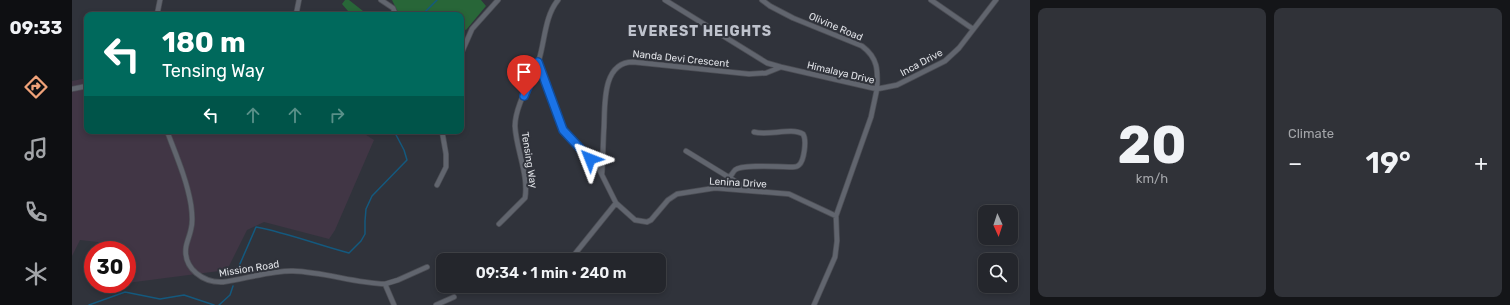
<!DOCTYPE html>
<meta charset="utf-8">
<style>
:root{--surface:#24262c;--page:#303238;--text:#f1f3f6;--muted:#a3a5a9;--line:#414348;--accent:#f0a279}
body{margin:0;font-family:Rubik,sans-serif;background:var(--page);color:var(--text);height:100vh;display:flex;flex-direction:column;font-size:15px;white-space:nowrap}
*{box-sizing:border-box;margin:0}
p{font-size:13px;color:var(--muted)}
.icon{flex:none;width:22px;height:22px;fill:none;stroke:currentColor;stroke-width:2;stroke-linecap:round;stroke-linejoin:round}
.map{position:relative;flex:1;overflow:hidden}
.details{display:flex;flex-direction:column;gap:8px;padding:8px;background:#141518;width:480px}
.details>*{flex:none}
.top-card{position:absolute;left:12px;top:12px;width:380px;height:122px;border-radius:8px;box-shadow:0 2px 6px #0003,0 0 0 1px var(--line);background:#00695c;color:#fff;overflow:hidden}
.needle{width:26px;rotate:177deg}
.tools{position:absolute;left:906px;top:205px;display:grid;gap:8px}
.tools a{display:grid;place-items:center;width:40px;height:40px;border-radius:8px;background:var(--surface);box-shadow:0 2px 6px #0003,0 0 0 1px var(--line);font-size:20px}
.speed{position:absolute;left:12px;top:241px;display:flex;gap:8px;font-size:20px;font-weight:700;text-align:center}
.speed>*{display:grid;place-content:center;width:52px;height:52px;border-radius:50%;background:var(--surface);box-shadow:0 2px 6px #0003,0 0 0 1px var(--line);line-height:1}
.speed .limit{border:6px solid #d22;background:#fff;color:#111}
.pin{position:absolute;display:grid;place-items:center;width:34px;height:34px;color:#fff;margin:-41px -17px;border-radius:50% 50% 50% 0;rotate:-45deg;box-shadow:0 0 4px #0007}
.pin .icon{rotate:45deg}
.me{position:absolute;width:44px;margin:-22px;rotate:315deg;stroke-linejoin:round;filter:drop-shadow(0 0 3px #0008)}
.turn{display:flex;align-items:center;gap:14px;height:84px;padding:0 12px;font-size:18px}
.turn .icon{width:52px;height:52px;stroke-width:2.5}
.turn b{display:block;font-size:28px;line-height:34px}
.lanes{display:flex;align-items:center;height:38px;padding:0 12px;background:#0003;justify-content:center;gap:20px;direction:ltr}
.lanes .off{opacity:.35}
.big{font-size:30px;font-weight:600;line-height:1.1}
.details .tile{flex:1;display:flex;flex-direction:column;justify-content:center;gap:6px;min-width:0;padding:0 14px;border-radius:8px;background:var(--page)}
.details .dial{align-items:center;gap:0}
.dial b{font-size:52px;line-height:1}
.heat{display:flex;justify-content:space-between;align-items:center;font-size:22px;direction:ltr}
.details .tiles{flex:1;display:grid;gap:8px;grid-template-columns:repeat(2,1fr)}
.trip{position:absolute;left:364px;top:253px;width:230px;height:40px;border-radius:8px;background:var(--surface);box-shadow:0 2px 6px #0003,0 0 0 1px var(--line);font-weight:600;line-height:40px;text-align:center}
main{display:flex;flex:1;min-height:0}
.tabs{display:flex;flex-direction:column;width:72px;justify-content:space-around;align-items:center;background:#0e0f12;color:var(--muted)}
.tabs .icon{width:28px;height:28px}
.tabs .current{color:var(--accent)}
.tabs b{font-size:18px;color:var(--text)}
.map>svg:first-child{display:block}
.industrial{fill:#413645}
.green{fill:#286638}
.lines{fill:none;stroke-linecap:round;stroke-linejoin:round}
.stream{stroke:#14597e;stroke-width:1.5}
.street-casing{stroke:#4c4e55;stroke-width:6}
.street{stroke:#61656e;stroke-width:4.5}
.route-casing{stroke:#114b97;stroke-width:10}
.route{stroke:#1a73e8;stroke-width:7}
.labels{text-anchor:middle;stroke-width:4;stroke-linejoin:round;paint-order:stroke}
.street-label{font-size:10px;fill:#dfe1e6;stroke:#30333b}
.district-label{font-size:14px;font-weight:bold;letter-spacing:1px;fill:#bfc3cd;stroke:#30333b}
</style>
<main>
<nav class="tabs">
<b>09:33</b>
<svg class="icon current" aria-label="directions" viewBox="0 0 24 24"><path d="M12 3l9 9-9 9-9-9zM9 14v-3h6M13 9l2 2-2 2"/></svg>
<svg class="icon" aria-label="music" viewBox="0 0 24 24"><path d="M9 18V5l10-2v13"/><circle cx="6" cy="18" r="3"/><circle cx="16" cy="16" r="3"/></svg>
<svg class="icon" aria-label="phone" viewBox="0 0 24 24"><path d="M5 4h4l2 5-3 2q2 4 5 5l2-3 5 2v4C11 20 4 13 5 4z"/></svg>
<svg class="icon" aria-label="climate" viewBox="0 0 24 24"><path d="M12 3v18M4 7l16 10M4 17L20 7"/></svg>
</nav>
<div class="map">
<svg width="958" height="305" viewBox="0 0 958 305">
<rect width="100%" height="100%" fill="#30333b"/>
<path class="industrial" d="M15 78V131H288L302 140 263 230 257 239 192 222 175 230 155 270 55 283V250H44L43 244 8 240 0 256V81Z"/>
<path class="green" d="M273 0H277L296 15H273L276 11 270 4Z
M320 0H409L414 6 394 30 389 28V15H327L326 12Z"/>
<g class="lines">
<path class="stream" d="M352 15 353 12 365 0
M164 273 184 227C216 233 246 245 277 253L289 241 293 234V221L294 209 300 196 335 160 332 150 322 131
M17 305 53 292 88 299 112 295 142 305
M147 305 158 295 161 286"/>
<g class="street-casing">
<path id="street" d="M309 0 321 8 323 13
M593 0 695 63 709 67 805 89 799 117 764 216 765 241 763 257 742 305
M690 0 698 6 721 18 790 46C806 58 806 70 805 89L825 85 873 61 887 48 924 0
M859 0 901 29
M85 15 88 0
M224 15 227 0
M389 54 400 29 426 0
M466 62 491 130 526 167 544 203 563 220 575 222 579 220 596 200 605 194 643 188 717 194 764 216
M0 89 15 86
M95 131C104 155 115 180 119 205 120 212 121 222 119 229 118 235 115 241 114 247 111 269 132 283 151 282 172 279 202 270 221 271 252 272 283 283 313 284L322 305
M614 151 676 189
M530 173C531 158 531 142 532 127 533 105 530 62 561 62L677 74 694 73 709 67
M657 178C659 176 661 172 663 170 670 164 710 167 721 167 723 167 725 167 727 165 732 161 735 140 731 134 719 127 697 136 682 132
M365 185 374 167V154L370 131
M427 224 453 198C457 175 444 149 443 126 443 106 459 81 466 63 473 43 472 17 486 0
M498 260 544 203
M313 284 326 280 355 267
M364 305 382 297"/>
</g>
<use href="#street" class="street"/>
</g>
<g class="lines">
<g class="route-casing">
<path id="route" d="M452 96 466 62 491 130 518 159"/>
</g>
<use href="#route" class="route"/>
</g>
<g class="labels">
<g class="street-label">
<text transform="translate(764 26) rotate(23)" y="4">Olivine Road</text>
<text transform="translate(609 58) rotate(6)" y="4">Nanda Devi Crescent</text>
<text transform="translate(849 62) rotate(-28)" y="4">Inca Drive</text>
<text transform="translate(769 72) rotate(13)" y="4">Himalaya Drive</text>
<text transform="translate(458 160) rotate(81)" y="4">Tensing Way</text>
<text transform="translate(666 182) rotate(3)" y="4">Lenina Drive</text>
<text transform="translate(177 268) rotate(-9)" y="4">Mission Road</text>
</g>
<g class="district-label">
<text x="628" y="36">EVEREST HEIGHTS</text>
</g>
</g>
</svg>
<div class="tools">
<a><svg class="needle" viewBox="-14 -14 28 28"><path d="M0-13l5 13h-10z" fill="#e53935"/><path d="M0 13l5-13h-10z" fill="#a3a5a9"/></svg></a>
<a><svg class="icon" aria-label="search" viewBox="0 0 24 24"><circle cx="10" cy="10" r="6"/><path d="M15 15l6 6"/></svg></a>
</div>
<div class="speed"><div class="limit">30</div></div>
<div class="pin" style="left:452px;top:96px;background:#d93025"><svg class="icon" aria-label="arrive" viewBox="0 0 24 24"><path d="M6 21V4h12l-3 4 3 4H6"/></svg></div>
<svg class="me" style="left:518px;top:159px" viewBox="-20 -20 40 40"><path d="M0-17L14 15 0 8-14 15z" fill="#1a73e8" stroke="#fff" stroke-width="4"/></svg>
<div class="trip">09:34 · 1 min · 240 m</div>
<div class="top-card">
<div class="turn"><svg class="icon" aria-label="left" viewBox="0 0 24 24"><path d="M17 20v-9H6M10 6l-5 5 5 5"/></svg><div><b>180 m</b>Tensing Way</div></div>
<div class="lanes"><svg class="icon" aria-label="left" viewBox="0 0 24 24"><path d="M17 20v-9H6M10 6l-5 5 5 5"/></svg><svg class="icon off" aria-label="ahead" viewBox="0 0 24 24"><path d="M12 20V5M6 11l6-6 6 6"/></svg><svg class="icon off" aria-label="ahead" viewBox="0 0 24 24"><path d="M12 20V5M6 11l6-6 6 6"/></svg><svg class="icon off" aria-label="right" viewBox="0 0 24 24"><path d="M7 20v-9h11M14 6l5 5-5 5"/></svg></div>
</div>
</div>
<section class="details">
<div class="tiles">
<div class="tile dial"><b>20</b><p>km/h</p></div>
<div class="tile"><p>Climate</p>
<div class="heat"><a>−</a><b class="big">19°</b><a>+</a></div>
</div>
</div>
</section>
</main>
